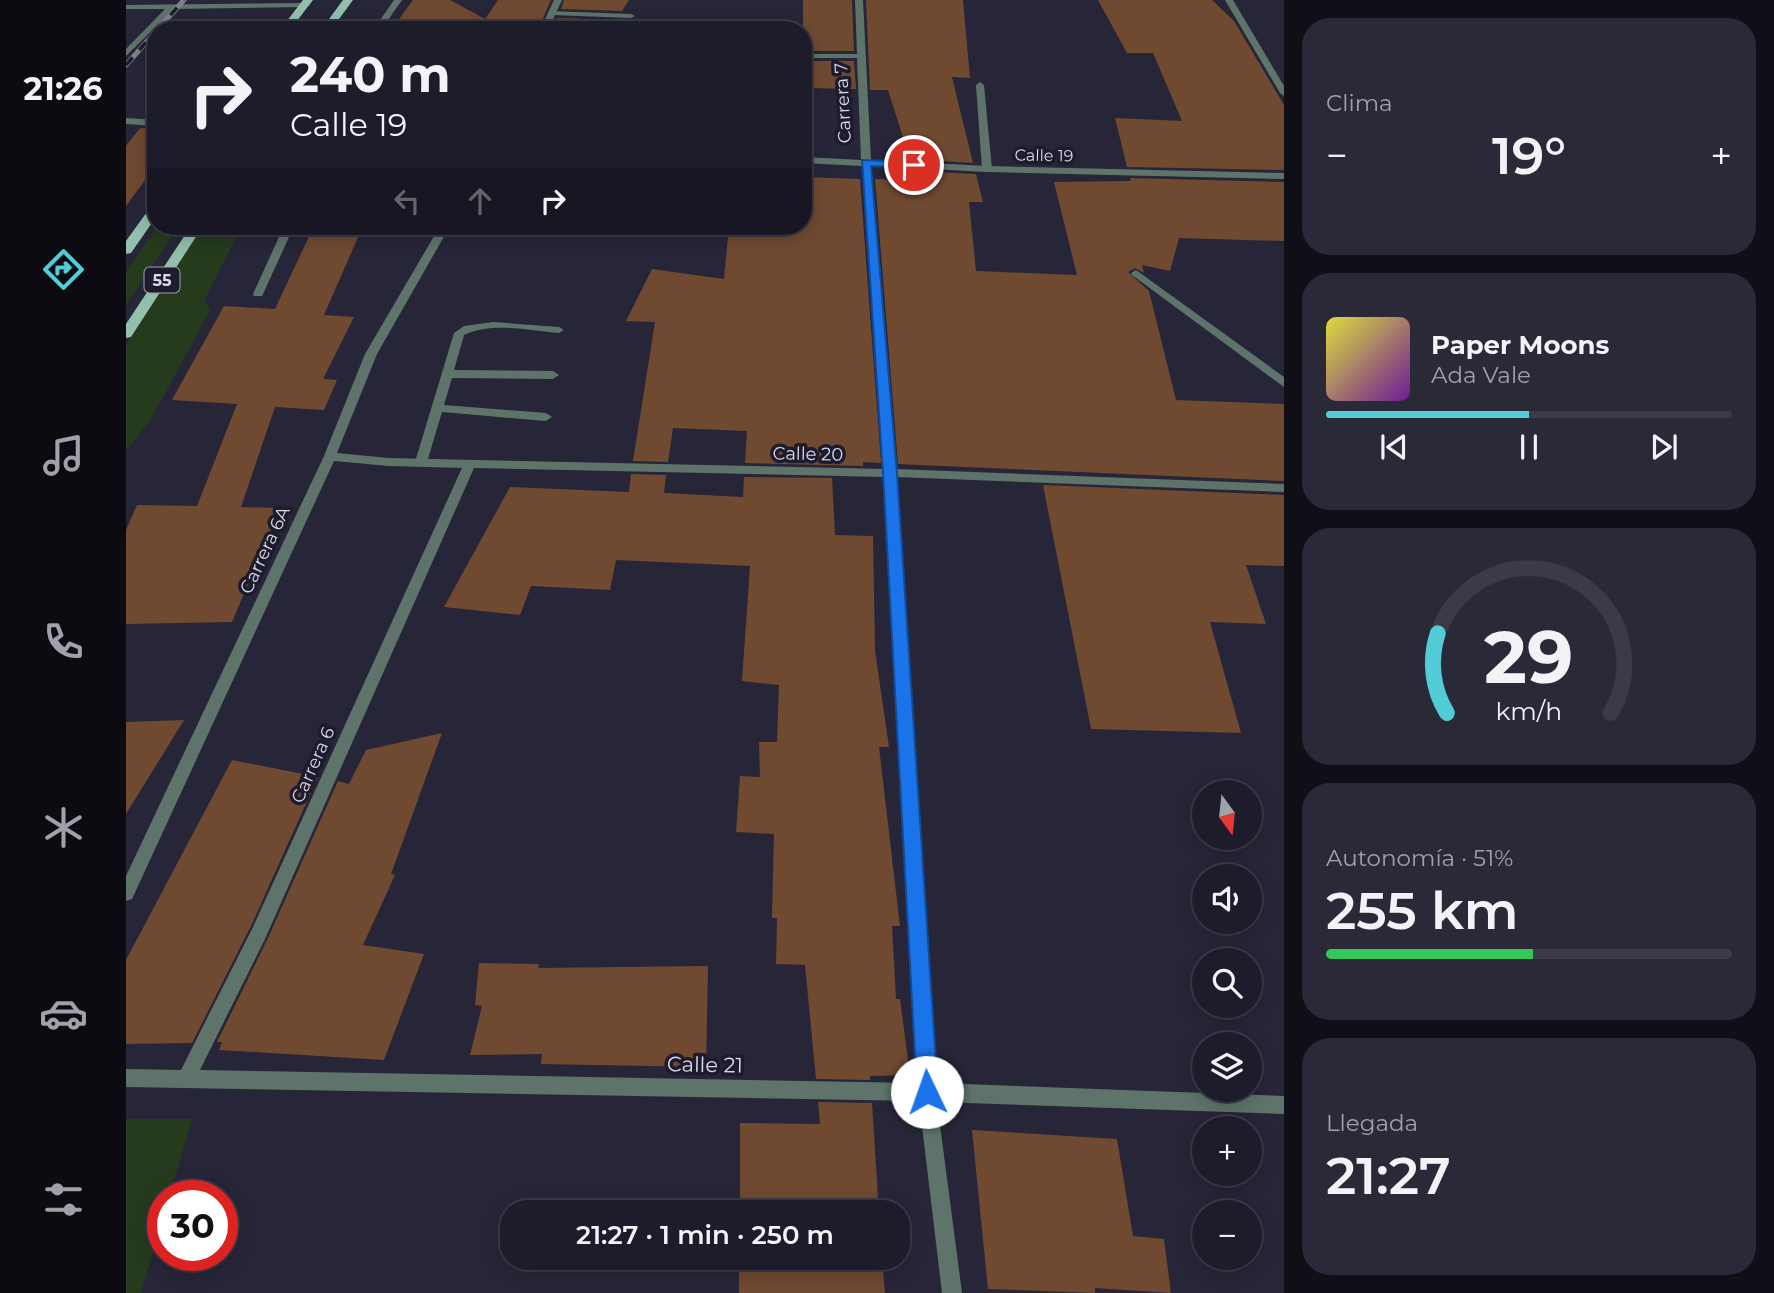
<!DOCTYPE html>
<html lang="es">
<meta charset="utf-8">
<style>
:root{--surface:#1d1c2b;--page:#2a2937;--text:#f1f3f6;--muted:#a0a1a9;--line:#3b3a47;--accent:#52ccd6}
body{margin:0;font-family:Montserrat,sans-serif;background:var(--page);color:var(--text);height:100vh;display:flex;flex-direction:column;font-size:26px;white-space:nowrap}
*{box-sizing:border-box;margin:0}
p{font-size:23px;color:var(--muted)}
.icon{flex:none;width:38px;height:38px;fill:none;stroke:currentColor;stroke-width:2;stroke-linecap:round;stroke-linejoin:round}
.map{position:relative;flex:1;overflow:hidden}
.details{display:flex;flex-direction:column;gap:18px;padding:18px;background:#100f18;width:490px}
.details>*{flex:none}
.guide{position:absolute;left:21px;top:21px;width:665px;height:214px;border-radius:28px;box-shadow:0 4px 18px #0003,0 0 0 2px var(--line);background:#1d1c2b;color:var(--text);overflow:hidden}
.needle{width:46px;rotate:165deg}
.buttons{position:absolute;left:1066px;top:780px;display:grid;gap:14px}
.buttons a{display:grid;place-items:center;width:70px;height:70px;border-radius:50%;background:var(--surface);box-shadow:0 4px 18px #0003,0 0 0 2px var(--line);font-size:35px}
.speed{position:absolute;left:21px;top:1180px;display:flex;gap:14px;font-size:35px;font-weight:700;text-align:center}
.speed>*{display:grid;place-content:center;width:91px;height:91px;border-radius:50%;background:var(--surface);box-shadow:0 4px 18px #0003,0 0 0 2px var(--line);line-height:1}
.speed .limit{border:10px solid #d22;background:#fff;color:#111}
.pin{position:absolute;display:grid;place-items:center;width:60px;height:60px;color:#fff;margin:-30px;border:4px solid #fff;border-radius:50%;box-shadow:0 2px 7px #0007}
.me{position:absolute;width:77px;margin:-38px;rotate:357deg;stroke-linejoin:round;filter:drop-shadow(0 0 5px #0008)}
.turn{display:flex;align-items:center;gap:24px;height:147px;padding:0 28px;font-size:32px}
.turn .icon{width:91px;height:91px;stroke-width:2.5}
.turn b{display:block;font-size:49px;line-height:60px}
.lanes{display:flex;align-items:center;height:66px;padding:0 28px;background:#0003;justify-content:center;gap:35px;direction:ltr}
.lanes .off{opacity:.35}
.big{font-size:52px;font-weight:600;line-height:1.1}
.details .tile{flex:1;display:flex;flex-direction:column;justify-content:center;gap:10px;min-width:0;padding:0 24px;border-radius:28px;background:var(--page)}
.details .dial{align-items:center;gap:0}
.dial svg{height:182px;overflow:visible;fill:none;stroke:var(--line);stroke-width:7;stroke-linecap:round;text-anchor:middle}
.dial text{fill:var(--text);stroke:none}
.song{display:flex;align-items:center;gap:21px}
.cover{width:84px;height:84px;border-radius:10px;background:linear-gradient(135deg,hsl(60 70% 55%),hsl(280 70% 35%))}
.played{height:7px;border-radius:4px;background:linear-gradient(90deg,var(--accent) 50%,var(--line) 50%)}
.keys{display:flex;justify-content:space-around;direction:ltr}
.heat{display:flex;justify-content:space-between;align-items:center;font-size:38px;direction:ltr}
.charge{height:10px;border-radius:5px;background:linear-gradient(90deg,#34c759 51%,var(--line) 0)}
.trip{position:absolute;left:374px;top:1200px;width:410px;height:70px;border-radius:28px;background:var(--surface);box-shadow:0 4px 18px #0003,0 0 0 2px var(--line);font-weight:600;line-height:70px;text-align:center}
main{display:flex;flex:1;min-height:0}
.dock{display:flex;flex-direction:column;width:126px;justify-content:space-around;align-items:center;background:#0c0b11;color:var(--muted)}
.dock .icon{width:49px;height:49px}
.dock .current{color:var(--accent)}
.dock b{font-size:32px;color:var(--text)}
.map>svg:first-child{display:block}
.green{fill:#263b1c}
.building{fill:#704931}
.lines{fill:none;stroke-linecap:round;stroke-linejoin:round}
.lane{fill:#5e746b;fill-rule:evenodd}
.street{fill:#5e746b;fill-rule:evenodd}
.primary{fill:#92c0ad;fill-rule:evenodd}
.rail-casing{stroke:#807f8f;stroke-width:5}
.rail{stroke:#1d1c2e;stroke-width:3.5;stroke-dasharray:10;stroke-linecap:butt}
.route{fill:#1a73e8;stroke:#114b97;stroke-width:2}
.labels{text-anchor:middle;stroke-width:7;stroke-linejoin:round;paint-order:stroke}
.far-street-label{font-size:16px;fill:#d9d8e5;stroke:#1d1c2e}
.shield{fill:#1d1c2e;stroke:#a1a0ae;stroke-width:2}
.shield-label{font-size:16px;font-weight:bold;fill:#d9d8e5}
.street-label{font-size:18px;fill:#d9d8e5;stroke:#1d1c2e}
.near-street-label{font-size:21px;fill:#d9d8e5;stroke:#1d1c2e}
</style>
<main>
<nav class="dock">
<b>21:26</b>
<svg class="icon current" aria-label="directions" viewBox="0 0 24 24"><path d="M12 3l9 9-9 9-9-9zM9 14v-3h6M13 9l2 2-2 2"/></svg>
<svg class="icon" aria-label="music" viewBox="0 0 24 24"><path d="M9 18V5l10-2v13"/><circle cx="6" cy="18" r="3"/><circle cx="16" cy="16" r="3"/></svg>
<svg class="icon" aria-label="phone" viewBox="0 0 24 24"><path d="M5 4h4l2 5-3 2q2 4 5 5l2-3 5 2v4C11 20 4 13 5 4z"/></svg>
<svg class="icon" aria-label="climate" viewBox="0 0 24 24"><path d="M12 3v18M4 7l16 10M4 17L20 7"/></svg>
<svg class="icon" aria-label="car" viewBox="0 0 24 24"><path d="M5 17H2v-5l4-1 3-4h7l3 4 3 1v5h-3M9 17h6M6 11h13"/><circle cx="7" cy="17" r="2"/><circle cx="17" cy="17" r="2"/></svg>
<svg class="icon" aria-label="filters" viewBox="0 0 24 24"><path d="M4 7h16M4 17h16"/><circle cx="9" cy="7" r="2"/><circle cx="15" cy="17" r="2"/></svg>
</nav>
<div class="map">
<svg width="1158" height="1293" viewBox="0 0 1158 1293">
<rect width="100%" height="100%" fill="#272639"/>
<path class="green" d="M32 226H53L0 305V272Z
M77 226H116L78 301 85 309 24 421 0 450V345Z
M0 1119H66L44 1195H37V1219L15 1293H0Z"/>
<path class="building" d="M287 0H324L359 19 372 0H425L412 30H265Z
M438 0H503L496 11 435 9Z
M677 0H726L728 51H677Z
M740 0H837L844 78 826 77 847 163 784 159 762 90H744Z
M972 0H1086L1108 21 1158 105V170L1001 167 989 118 1056 121 1027 53H1001Z
M431 18 491 20 486 30H425Z
M677 61H728L730 89 680 88Z
M14 128 30 129V165L0 206V146Z
M788 171 850 174 857 202H843L850 271 951 275 928 182 1005 181 1004 178 1158 182V241L1053 238 1044 271 1016 265 1018 273 1009 268 1002 272 1023 291 1050 400 1158 404V481L772 464 749 179 781 180V178H790Z
M677 177 734 179 755 463 737 462V466L619 463 621 431 547 428 542 462 507 461 529 322 500 321 526 269 598 279 603 226H677Z
M188 226H237L198 315 228 317 197 379 211 380 198 410 149 407 115 507 154 508 106 622 0 624V530L11 505 71 506 111 404 46 400 98 306 149 309Z
M505 474 540 475 538 493 617 497 618 477 706 478 709 535 747 536 749 651 763 747H753L774 926H766L770 999H774L784 1075 744 1076V1080L690 1079 679 965 650 964 651 918H646L648 834 610 832 614 776 634 777 633 742H651L653 685 616 681 624 566 490 560 484 590 405 586 394 615 318 607 384 487 503 492Z
M917 485 1158 495V566L1120 565 1140 624 1084 622 1115 733 965 729Z
M58 720 0 814V722Z
M316 733 265 874 269 875 237 945 298 954 258 1060 93 1050 96 1042H91L141 940 212 781 223 784 240 750Z
M106 760 192 777 125 926 66 1043 0 1044V960Z
M353 963 413 964 412 968 582 966 580 1067 415 1064 416 1054 344 1055 356 1006 349 1005Z
M692 1102 746 1103 753 1213H614V1123L694 1124Z
M846 1130 991 1139 1007 1236 1038 1239 1045 1293 969 1288V1293L862 1289Z
M613 1258H756L759 1293H613Z"/>
<g class="lines">
<path class="lane" d="M423 11 505 14 509 16 505 18 426 15H423Z
M854 82 858 85 866 169 861 172 856 169 850 85Z
M1010 270 1158 377V387L1006 275 1005 273Z
M367 322 433 327 438 330 433 333C403 330 366 322 338 335L328 370 427 371 433 375 427 379 326 378 318 405 420 413 426 417 420 421 316 412 301 462 295 466 291 465 289 462 328 333 338 326Z"/>
<path class="street" d="M268 0H276L255 30H247Z
M428 0H436L422 30H414Z
M729 0H737L745 160 861 166 1158 173V179L861 172 745 166 770 469 1158 484V492L770 477 810 1083 1158 1096V1114L811 1102 836 1293H816L793 1101 0 1087V1069L55 1070 127 927 336 468 263 466 208 461 6 899 0 901V876L198 456 239 354 314 226H324L251 354 211 453 263 458 758 469 736 166 677 163V157L735 160 731 58H677V54H731ZM348 468 758 477 791 1083 74 1070 139 939Z
M1099 0H1107L1158 86V96L1154 93Z
M177 3H180V7L48 9 0 56V49L39 9H0V5Z
M0 118 30 120V126L0 124Z
M158 226H168L137 294 136 296H128L127 294Z"/>
<path class="primary" d="M177 0H187L164 30H154Z
M217 0H227L205 30H195Z
M30 204V217L5 253 0 254V241L26 205Z
M65 226H77L5 337 0 338V324Z"/>
<g class="rail-casing">
<path id="rail" d="M31 30 58 0
M0 65 30 31"/>
</g>
<use href="#rail" class="rail"/>
</g>
<path class="route" d="M736 160 788 162 794 165 788 168 745 166 771 473 812 1092 808 1099 801 1102 794 1099 791 1092 757 473Z"/>
<g class="labels">
<g class="far-street-label">
<text transform="translate(918 155) rotate(1)" y="6">Calle 19</text>
</g>
<rect class="shield" x="18.5" y="267.5" width="35" height="25" rx="5"/>
<g class="shield-label">
<text x="36" y="286">55</text>
</g>
<g class="street-label">
<text transform="translate(717 103) rotate(-93)" y="6">Carrera 7</text>
<text transform="translate(682 454) rotate(1)" y="6">Calle 20</text>
<text transform="translate(139 550) rotate(-65)" y="6">Carrera 6A</text>
<text transform="translate(187 765) rotate(-66)" y="6">Carrera 6</text>
</g>
<g class="near-street-label">
<text transform="translate(579 1065) rotate(1)" y="7">Calle 21</text>
</g>
</g>
</svg>
<div class="buttons">
<a><svg class="needle" viewBox="-14 -14 28 28"><path d="M0-13l5 13h-10z" fill="#e53935"/><path d="M0 13l5-13h-10z" fill="#a0a1a9"/></svg></a>
<a><svg class="icon" aria-label="sound" viewBox="0 0 24 24"><path d="M4 9h4l5-4v14l-5-4H4zM17 9q2 3 0 6"/></svg></a>
<a><svg class="icon" aria-label="search" viewBox="0 0 24 24"><circle cx="10" cy="10" r="6"/><path d="M15 15l6 6"/></svg></a>
<a><svg class="icon" aria-label="layers" viewBox="0 0 24 24"><path d="M12 4l9 5-9 5-9-5zM3 14l9 5 9-5"/></svg></a>
<a>+</a>
<a>−</a>
</div>
<div class="speed"><div class="limit">30</div></div>
<div class="pin" style="left:788px;top:165px;background:#d93025"><svg class="icon" aria-label="arrive" viewBox="0 0 24 24"><path d="M6 21V4h12l-3 4 3 4H6"/></svg></div>
<svg class="me" style="left:801px;top:1092px" viewBox="-20 -20 40 40"><circle r="19" fill="#fff"/><path d="M0-13L10 11 0 6-10 11z" fill="#1a73e8"/></svg>
<div class="trip">21:27 · 1 min · 250 m</div>
<div class="guide">
<div class="turn"><svg class="icon" aria-label="right" viewBox="0 0 24 24"><path d="M7 20v-9h11M14 6l5 5-5 5"/></svg><div><b>240 m</b>Calle 19</div></div>
<div class="lanes"><svg class="icon off" aria-label="left" viewBox="0 0 24 24"><path d="M17 20v-9H6M10 6l-5 5 5 5"/></svg><svg class="icon off" aria-label="ahead" viewBox="0 0 24 24"><path d="M12 20V5M6 11l6-6 6 6"/></svg><svg class="icon" aria-label="right" viewBox="0 0 24 24"><path d="M7 20v-9h11M14 6l5 5-5 5"/></svg></div>
</div>
</div>
<section class="details">
<div class="tile"><p>Clima</p>
<div class="heat"><a>−</a><b class="big">19°</b><a>+</a></div>
</div>
<div class="tile">
<div class="song"><i class="cover"></i><div><b>Paper Moons</b><p>Ada Vale</p></div></div>
<div class="played"></div>
<div class="keys"><svg class="icon" aria-label="previous" viewBox="0 0 24 24"><path d="M18 5L8 12l10 7zM5 5v14"/></svg><svg class="icon" aria-label="pause" viewBox="0 0 24 24"><path d="M8 5v14M16 5v14"/></svg><svg class="icon" aria-label="next" viewBox="0 0 24 24"><path d="M6 5l10 7-10 7zM19 5v14"/></svg></div>
</div>
<div class="tile dial"><svg viewBox="0 0 100 80">
<path d="M14 69A42 42 0 1 1 86 69"/>
<path d="M14 69A42 42 0 0 1 10 34" stroke="#52ccd6"/>
<text x="50" y="56" font-size="32" font-weight="700">29</text>
<text x="50" y="72" font-size="11">km/h</text>
</svg></div>
<div class="tile"><p>Autonomía · 51%</p><b class="big">255 km</b><div class="charge"></div></div>
<div class="tile"><p>Llegada</p><b class="big">21:27</b></div>
</section>
</main>
